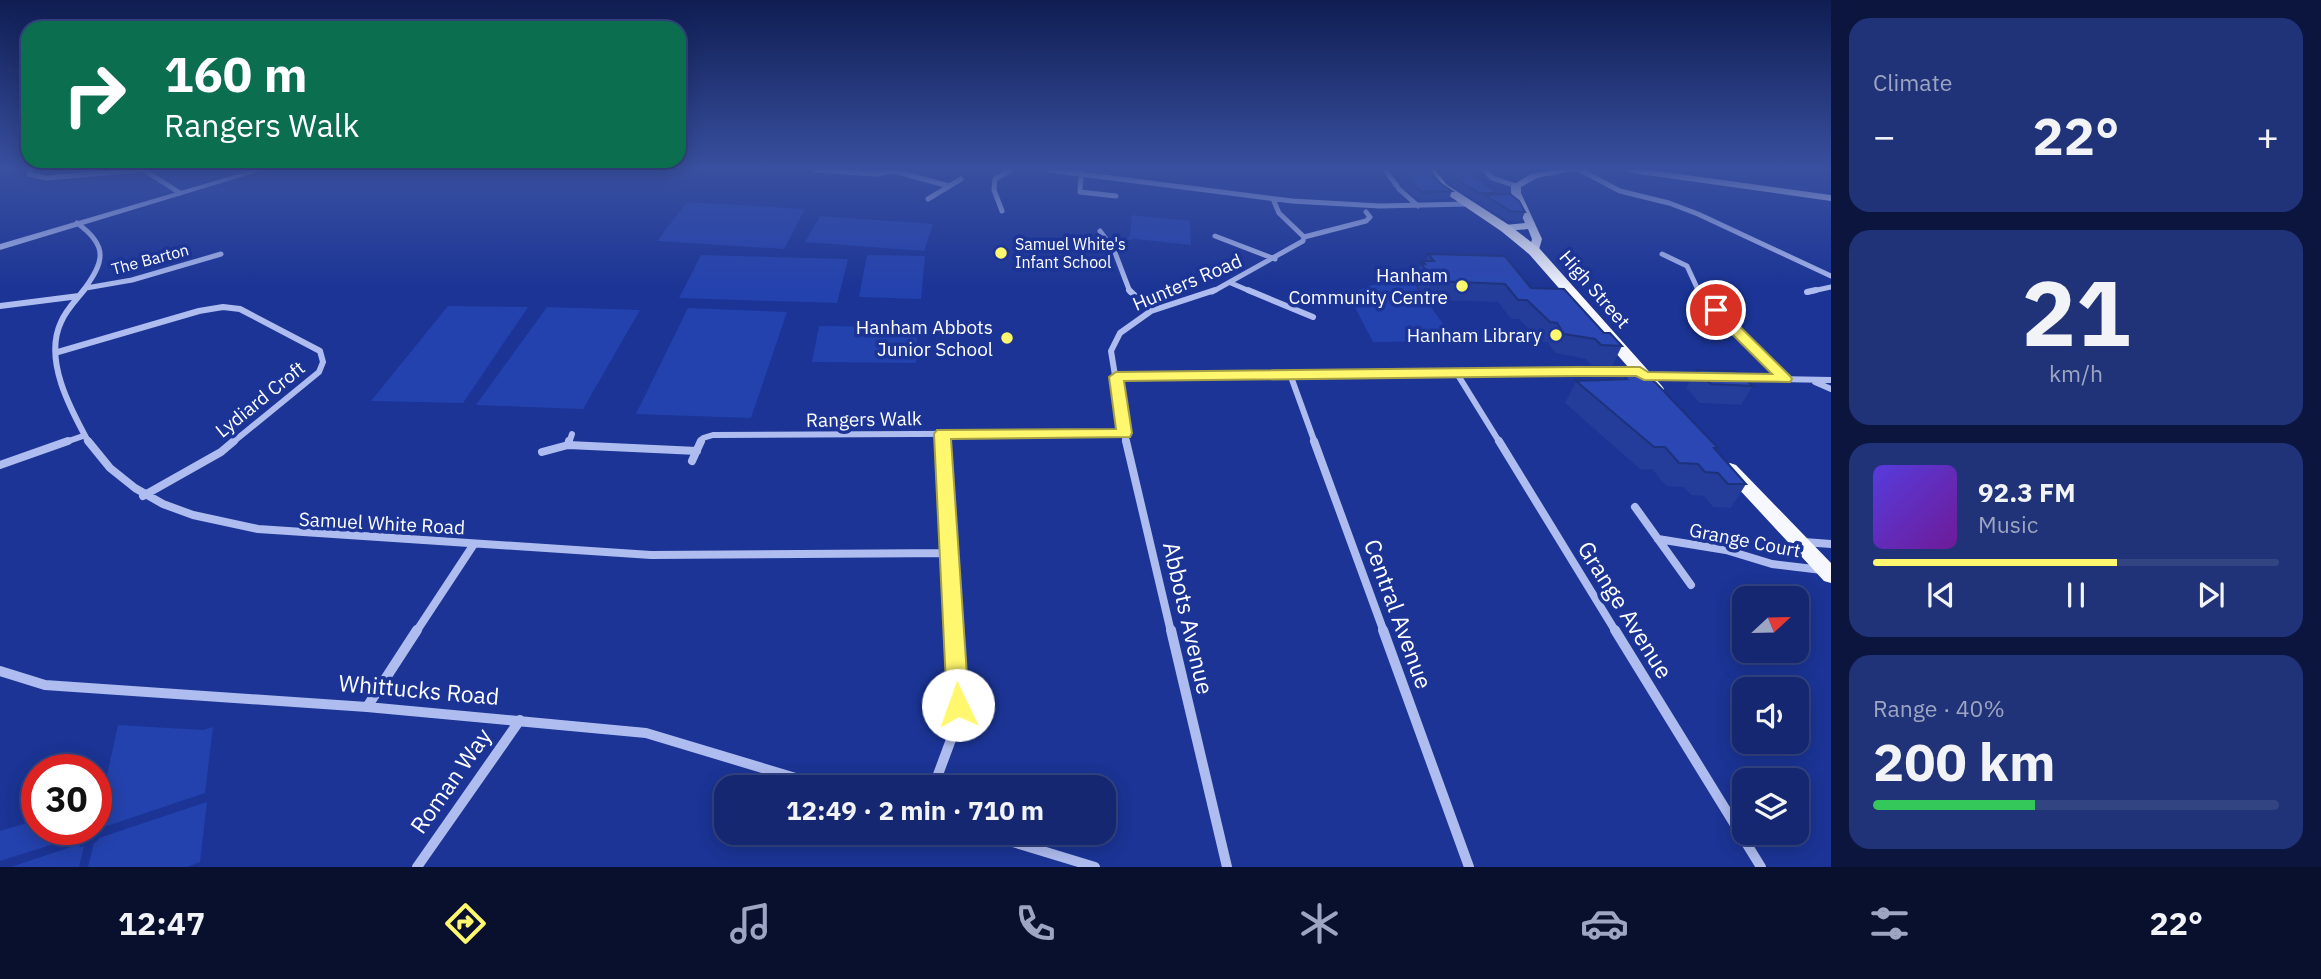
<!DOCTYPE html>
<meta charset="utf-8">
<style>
:root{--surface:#142770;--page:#213378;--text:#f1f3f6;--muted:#9da5c3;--line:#334483;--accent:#fff76d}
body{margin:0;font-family:"IBM Plex Sans",sans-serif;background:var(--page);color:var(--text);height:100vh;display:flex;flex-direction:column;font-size:26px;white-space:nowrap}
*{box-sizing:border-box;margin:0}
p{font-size:23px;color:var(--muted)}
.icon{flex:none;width:38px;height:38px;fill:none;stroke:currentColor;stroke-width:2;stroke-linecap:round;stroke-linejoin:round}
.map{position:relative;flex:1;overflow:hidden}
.side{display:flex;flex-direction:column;gap:18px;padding:18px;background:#0b153e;width:490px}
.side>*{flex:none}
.top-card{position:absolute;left:21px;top:21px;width:665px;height:147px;border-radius:21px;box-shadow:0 4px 18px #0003,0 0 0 2px var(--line);background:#0b6e4f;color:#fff;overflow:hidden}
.needle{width:46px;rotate:68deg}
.tools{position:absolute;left:1732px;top:586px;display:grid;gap:14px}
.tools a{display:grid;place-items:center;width:77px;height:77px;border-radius:14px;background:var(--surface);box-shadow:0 4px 18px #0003,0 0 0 2px var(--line);font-size:35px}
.speed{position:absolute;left:21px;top:754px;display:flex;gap:14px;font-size:35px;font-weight:700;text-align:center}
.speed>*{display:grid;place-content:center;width:91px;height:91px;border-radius:50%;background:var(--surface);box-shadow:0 4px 18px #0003,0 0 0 2px var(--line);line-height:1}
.speed .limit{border:10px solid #d22;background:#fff;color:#111}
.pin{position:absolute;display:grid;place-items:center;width:60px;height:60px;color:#fff;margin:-30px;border:4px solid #fff;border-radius:50%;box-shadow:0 2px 7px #0007}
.me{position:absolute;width:77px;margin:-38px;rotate:357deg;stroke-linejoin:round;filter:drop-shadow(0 0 5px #0008)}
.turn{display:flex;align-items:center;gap:24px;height:147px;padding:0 28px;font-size:32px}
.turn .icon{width:91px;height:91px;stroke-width:2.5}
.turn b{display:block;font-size:49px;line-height:60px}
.big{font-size:52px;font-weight:700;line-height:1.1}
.side .card{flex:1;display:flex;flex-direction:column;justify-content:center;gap:10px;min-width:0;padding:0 24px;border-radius:21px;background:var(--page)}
.side .dial{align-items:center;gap:0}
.dial b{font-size:91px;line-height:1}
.song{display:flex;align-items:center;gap:21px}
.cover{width:84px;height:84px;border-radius:10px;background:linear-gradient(135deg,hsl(250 70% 55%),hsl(280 70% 35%))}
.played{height:7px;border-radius:4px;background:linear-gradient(90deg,var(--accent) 60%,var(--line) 60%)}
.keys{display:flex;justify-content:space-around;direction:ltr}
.heat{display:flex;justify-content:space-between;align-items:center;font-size:38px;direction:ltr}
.charge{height:10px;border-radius:5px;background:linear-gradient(90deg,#34c759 40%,var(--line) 0)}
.trip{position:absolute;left:714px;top:775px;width:402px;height:70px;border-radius:21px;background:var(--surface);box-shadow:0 4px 18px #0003,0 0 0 2px var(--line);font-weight:700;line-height:70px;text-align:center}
.dock{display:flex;height:112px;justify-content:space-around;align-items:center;background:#08102d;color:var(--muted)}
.dock .icon{width:49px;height:49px}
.dock .active{color:var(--accent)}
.dock b{font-size:32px;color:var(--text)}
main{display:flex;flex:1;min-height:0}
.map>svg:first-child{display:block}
.green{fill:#2442ae}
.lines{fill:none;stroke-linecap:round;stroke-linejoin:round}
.minor-far3{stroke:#aebcef;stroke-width:5}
.minor-far2{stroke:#aebcef;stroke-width:6}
.minor-far1{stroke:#aebcef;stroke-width:8}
.minor{stroke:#aebcef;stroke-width:10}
.tertiary{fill:#aebcef;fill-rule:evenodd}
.secondary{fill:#dce2fb;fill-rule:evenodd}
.primary{fill:#f7f8ff;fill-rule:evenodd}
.wall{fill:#243d9a}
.building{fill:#2a47b3;stroke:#1d327d;stroke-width:2}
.route{fill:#fff76d;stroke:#a6a147;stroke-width:2}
.poi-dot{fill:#fff76d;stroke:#1b3495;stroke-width:2.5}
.labels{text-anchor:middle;stroke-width:7;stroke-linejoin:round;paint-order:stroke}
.far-poi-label{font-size:16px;fill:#fff;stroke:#1b3495;text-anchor:start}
.far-street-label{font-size:16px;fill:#fff;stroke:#1b3495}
.poi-label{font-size:19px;fill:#fff;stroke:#1b3495;text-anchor:end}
.street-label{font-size:19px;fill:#fff;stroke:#1b3495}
.near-street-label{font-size:23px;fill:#fff;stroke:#1b3495}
</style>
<main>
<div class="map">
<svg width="1831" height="867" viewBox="0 0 1831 867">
<rect width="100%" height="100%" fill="#1b3495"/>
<path class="green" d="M687 202 805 209 784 249 657 241Z
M1132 215 1190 221 1191 245 1136 239 1126 240 1130 235Z
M820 216 933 224 924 251 805 242Z
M701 255 848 259 837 303 679 298Z
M867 255 925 256 921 299 859 297Z
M1416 269 1421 274 1411 278 1420 293H1403L1406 299 1426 300 1455 341 1373 342 1348 294Z
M448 306 528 307 463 403 371 401Z
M547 307 640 310 583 409 476 405Z
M688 308 787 312 751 418 636 414Z
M819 326 917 327 916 363 812 362Z
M118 725 203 730 213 727 205 793 101 828 100 825 96 826Z
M207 802 200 862 187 867H88L94 843 98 841 99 838Z
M37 820V830H87L82 835 0 861V831Z
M80 844V847L84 846 79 867H11Z"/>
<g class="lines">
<path class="minor-far3" d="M31 170 29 174 46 178 140 170
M144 170 180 193
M816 170 875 174 894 171
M890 170 949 186
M1049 170 1292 201 1380 206 1468 204
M1385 170 1397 186
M1485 170 1492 178 1516 186
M1580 170 1620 191 1669 203 1698 214 1831 276
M1081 173 1080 192 1116 196
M1399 189 1418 206
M928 199 961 179
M1273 199 1279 213 1304 237
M1002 211 994 190 995 179 1011 170
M77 223C109 246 105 262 82 292
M1100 231 1114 250 1130 292
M1215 236 1275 259
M1662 254 1687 266 1699 292
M1231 283 1252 292
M86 288 132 280 221 254
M1212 292 1303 241 1304 237 1366 221 1370 217 1366 212
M1808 292 1831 287"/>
<path class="minor-far2" d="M84 290C76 300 66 310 61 322 43 360 71 410 89 443
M1129 290 1151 311
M1248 290 1313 317
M1698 290 1785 379
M1807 292 1816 290
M0 306 79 296
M58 352 199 311 223 307 240 309 320 351 323 362 319 372 232 443
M1456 372 1500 443
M1290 374 1315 443
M1645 376 1700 377
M1116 377 1640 372
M1736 378 1831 380
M1815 382 1831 389
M942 434 943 443
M63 443 83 436
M569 443 572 434
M701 443 703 438 713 435 1124 433
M1126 443 1111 351 1120 333 1151 311 1215 290"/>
<path class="minor-far1" d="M88 441 110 468 135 488 163 504 193 515 258 529 651 555 950 553
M942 441 954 632
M1126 441 1171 632
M1314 441 1384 632
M1499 441 1616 632
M568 445 569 441
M542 452 568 445 697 451
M692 461 701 441
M0 465 68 441
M143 496 221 452 234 441
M1635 507 1691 585
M1658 539 1726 550 1772 564 1822 570
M1804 542 1831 544
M416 632 474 544"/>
<path class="minor" d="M1171 630 1227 867
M1383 630 1469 867
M1615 630 1761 867
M0 671 45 685 367 707 646 733 829 788
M367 707 417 630
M933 788 959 718 954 630
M983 833 1095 867
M417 867 520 720"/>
<path class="tertiary" d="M252 170H264L0 250V244Z"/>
<path class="secondary" d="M1555 170H1577L1537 178 1521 187V193L1542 239 1538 253H1530L1529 251 1532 239 1528 229 1505 231 1500 228 1505 225 1525 223 1511 193V186L1531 174Z
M1627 170H1651L1831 195V201L1632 173Z"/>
<path class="primary" d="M1423 170H1435L1447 185 1509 225 1539 248 1662 386 1664 389 1662 392H1650L1529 254 1501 231 1439 189Z
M1730 463 1736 465 1831 563V583L1824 581 1724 473 1721 469Z"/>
</g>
<path class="wall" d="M1395 170H1429L1440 183 1452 191 1449 199 1419 200 1404 187 1406 183Z
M1437 170H1469L1472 174 1497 193 1496 195 1525 212 1521 221 1507 220 1481 204 1483 201H1477L1449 183Z
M1428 254 1531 288 1604 333 1622 346 1612 366 1591 365 1586 359 1555 353 1548 342H1542L1519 319H1511L1498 302 1426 300 1414 282 1421 263H1422L1423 261H1426Z
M1696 370 1753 386 1741 405 1700 403 1686 388Z
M1620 372 1718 448 1716 451 1746 484 1731 508 1713 507 1704 496 1691 495 1684 487 1666 486 1652 469 1641 470 1565 403 1576 381 1616 379Z"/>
<path class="building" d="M1403 170H1429L1440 183 1452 191 1422 192 1407 179 1410 178Z
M1446 170H1469L1472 174 1497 193H1479L1451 175Z
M1510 194 1519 201 1525 212 1510 211 1485 195Z
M1428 254 1505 256 1531 288 1564 289 1604 333H1610L1622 346 1601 345 1595 339 1564 334 1557 323 1550 322 1527 300H1518L1505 284 1433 281 1421 263 1425 264 1423 261H1434Z
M1696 370 1735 371 1753 386 1711 384Z
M1620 372H1641L1656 383 1718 448H1714L1746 484H1728L1718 473 1705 472 1698 464 1679 463 1665 447H1654L1576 381 1627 379Z"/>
<linearGradient id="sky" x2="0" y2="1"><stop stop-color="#0f1d52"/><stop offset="0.58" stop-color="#3950a0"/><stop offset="1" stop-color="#3950a0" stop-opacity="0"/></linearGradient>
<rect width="1831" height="291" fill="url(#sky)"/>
<path class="route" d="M1716 306 1720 307 1790 376 1792 379 1790 382 1644 380 1636 376H1578L1124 381 1132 433 1130 437 951 439 969 705 966 711 958 714 951 711 947 705 934 434 937 430 1116 429 1109 377 1116 372 1578 367H1640L1648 372 1772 374 1711 313V307Z"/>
<g class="poi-dot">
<circle cx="1001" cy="253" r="7"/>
<circle cx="1462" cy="286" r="7"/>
<circle cx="1556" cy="335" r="7"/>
<circle cx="1007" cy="338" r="7"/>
</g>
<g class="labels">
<g class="far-poi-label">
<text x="1015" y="250">Samuel White's<tspan x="1015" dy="18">Infant School</tspan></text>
</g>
<g class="far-street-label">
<text transform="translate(150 259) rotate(-15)" y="6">The Barton</text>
</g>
<g class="poi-label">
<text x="1448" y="282">Hanham<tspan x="1448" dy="22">Community Centre</tspan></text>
<text x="993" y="334">Hanham Abbots<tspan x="993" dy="22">Junior School</tspan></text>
<text x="1542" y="342">Hanham Library</text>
</g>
<g class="street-label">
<text transform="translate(1187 282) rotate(-23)" y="7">Hunters Road</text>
<text transform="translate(1595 289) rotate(49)" y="7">High Street</text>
<text transform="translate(260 399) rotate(-39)" y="7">Lydiard Croft</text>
<text transform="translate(864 419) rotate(-1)" y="7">Rangers Walk</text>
<text transform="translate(382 523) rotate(3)" y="7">Samuel White Road</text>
<text transform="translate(1745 540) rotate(11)" y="7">Grange Court</text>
</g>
<g class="near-street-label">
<text transform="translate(1625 610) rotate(58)" y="8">Grange Avenue</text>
<text transform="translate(1398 614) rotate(70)" y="8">Central Avenue</text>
<text transform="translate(1188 618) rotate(77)" y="8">Abbots Avenue</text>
<text transform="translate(419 690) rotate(5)" y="8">Whittucks Road</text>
<text transform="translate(451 781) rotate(-55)" y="8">Roman Way</text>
</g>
</g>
</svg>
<div class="tools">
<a><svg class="needle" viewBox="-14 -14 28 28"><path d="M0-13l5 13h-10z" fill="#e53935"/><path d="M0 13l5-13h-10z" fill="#9da5c3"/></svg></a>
<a><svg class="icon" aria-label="sound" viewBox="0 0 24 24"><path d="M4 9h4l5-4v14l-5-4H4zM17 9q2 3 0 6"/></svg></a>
<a><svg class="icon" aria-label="layers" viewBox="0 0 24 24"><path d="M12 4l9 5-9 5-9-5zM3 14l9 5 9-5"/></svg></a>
</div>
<div class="speed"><div class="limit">30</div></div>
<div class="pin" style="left:1716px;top:310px;background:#d93025"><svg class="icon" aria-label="arrive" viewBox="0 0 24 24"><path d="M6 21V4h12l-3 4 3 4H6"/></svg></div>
<svg class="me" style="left:958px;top:705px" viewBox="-20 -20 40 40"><circle r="19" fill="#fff"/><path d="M0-13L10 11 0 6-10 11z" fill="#fff76d"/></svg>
<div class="trip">12:49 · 2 min · 710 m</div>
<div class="top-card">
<div class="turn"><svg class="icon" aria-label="right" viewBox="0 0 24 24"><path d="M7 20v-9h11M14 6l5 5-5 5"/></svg><div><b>160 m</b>Rangers Walk</div></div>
</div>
</div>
<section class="side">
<div class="card"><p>Climate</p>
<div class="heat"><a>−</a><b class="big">22°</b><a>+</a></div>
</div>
<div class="card dial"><b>21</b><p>km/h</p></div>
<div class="card">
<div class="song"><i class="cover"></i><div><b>92.3 FM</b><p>Music</p></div></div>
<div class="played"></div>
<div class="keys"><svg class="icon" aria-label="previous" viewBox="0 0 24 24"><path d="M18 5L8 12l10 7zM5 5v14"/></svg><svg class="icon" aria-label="pause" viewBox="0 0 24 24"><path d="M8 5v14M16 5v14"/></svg><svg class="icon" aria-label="next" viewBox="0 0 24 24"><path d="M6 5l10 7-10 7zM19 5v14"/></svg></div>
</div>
<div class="card"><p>Range · 40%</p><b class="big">200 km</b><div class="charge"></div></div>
</section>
</main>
<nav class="dock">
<b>12:47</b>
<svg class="icon active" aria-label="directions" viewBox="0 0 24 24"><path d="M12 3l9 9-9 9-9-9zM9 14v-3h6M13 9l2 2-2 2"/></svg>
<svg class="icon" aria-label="music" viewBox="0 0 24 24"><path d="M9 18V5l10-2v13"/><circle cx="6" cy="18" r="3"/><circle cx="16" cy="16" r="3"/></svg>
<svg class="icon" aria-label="phone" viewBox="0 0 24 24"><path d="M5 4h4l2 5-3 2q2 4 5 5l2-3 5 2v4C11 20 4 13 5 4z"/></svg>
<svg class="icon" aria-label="climate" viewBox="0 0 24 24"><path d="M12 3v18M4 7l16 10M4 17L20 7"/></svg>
<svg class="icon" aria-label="car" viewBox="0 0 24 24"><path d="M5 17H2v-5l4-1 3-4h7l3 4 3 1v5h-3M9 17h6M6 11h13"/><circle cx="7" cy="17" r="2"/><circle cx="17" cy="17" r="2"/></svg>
<svg class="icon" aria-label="filters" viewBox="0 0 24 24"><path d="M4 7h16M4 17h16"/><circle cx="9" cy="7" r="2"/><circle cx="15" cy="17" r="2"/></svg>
<b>22°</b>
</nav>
